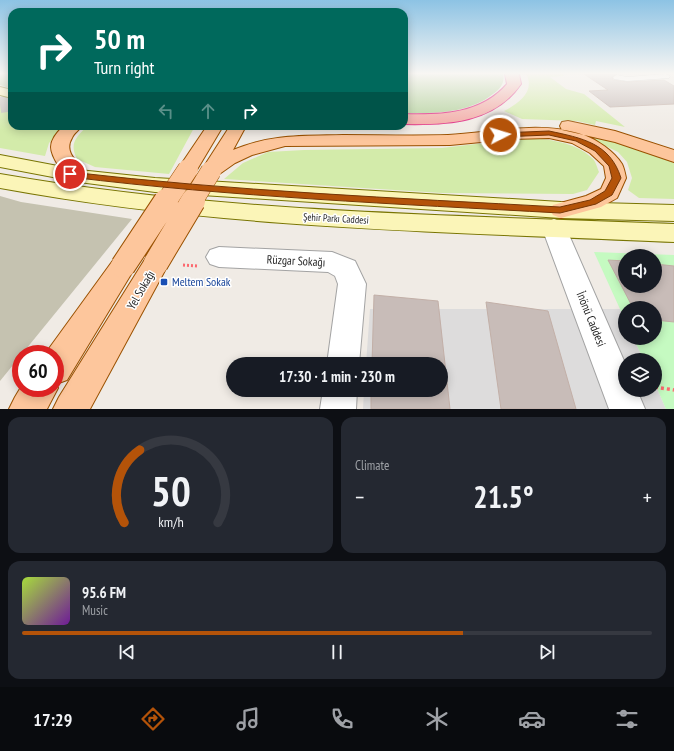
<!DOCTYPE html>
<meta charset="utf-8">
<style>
:root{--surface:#171b24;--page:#242831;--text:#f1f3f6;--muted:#9ea1a6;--line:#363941;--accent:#b45309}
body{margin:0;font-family:"PT Sans Narrow",sans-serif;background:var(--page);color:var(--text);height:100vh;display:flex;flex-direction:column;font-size:15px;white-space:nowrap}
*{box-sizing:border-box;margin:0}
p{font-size:13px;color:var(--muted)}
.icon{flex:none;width:22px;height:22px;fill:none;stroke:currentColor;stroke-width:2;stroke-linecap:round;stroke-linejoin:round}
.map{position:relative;height:409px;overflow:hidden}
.sheet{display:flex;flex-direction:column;gap:8px;padding:8px;background:#0d0f14;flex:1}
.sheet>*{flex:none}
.banner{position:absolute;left:8px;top:8px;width:400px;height:122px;border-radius:12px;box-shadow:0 2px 10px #0003;background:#00695c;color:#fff;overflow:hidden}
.buttons{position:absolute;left:618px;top:249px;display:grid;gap:8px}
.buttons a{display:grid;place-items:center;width:44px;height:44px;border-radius:50%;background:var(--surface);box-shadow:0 2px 10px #0003;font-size:20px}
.speed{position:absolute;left:12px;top:345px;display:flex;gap:8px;font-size:20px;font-weight:700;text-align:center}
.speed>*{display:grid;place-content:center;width:52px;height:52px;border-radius:50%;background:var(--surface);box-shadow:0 2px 10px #0003;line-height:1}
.speed .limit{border:6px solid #d22;background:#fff;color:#111}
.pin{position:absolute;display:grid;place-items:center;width:34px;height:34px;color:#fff;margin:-17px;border:2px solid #fff;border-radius:50%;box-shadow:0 1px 4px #0007}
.me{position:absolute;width:44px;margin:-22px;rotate:85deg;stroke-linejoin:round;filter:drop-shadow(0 0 3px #0008)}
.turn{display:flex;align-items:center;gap:14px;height:84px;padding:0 20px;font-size:18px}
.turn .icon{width:52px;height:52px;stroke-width:2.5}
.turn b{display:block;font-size:28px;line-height:34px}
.lanes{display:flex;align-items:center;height:38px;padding:0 20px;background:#0003;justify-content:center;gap:20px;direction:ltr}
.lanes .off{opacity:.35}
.big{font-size:30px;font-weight:700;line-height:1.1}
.sheet .card{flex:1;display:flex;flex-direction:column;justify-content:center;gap:6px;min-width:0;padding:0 14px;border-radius:12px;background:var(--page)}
.sheet .dial{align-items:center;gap:0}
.dial svg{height:104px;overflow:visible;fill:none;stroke:var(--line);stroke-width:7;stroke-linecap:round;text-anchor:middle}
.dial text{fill:var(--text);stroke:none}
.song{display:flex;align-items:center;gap:12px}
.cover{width:48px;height:48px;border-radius:6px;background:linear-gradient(135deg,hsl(80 70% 55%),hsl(280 70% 35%))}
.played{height:4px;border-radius:2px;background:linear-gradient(90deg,var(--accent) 70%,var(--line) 70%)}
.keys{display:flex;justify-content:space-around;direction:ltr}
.heat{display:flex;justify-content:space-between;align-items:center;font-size:22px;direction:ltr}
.sheet .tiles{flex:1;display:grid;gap:8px;grid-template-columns:1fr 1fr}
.card:last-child{grid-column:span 2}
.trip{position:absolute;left:226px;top:357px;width:222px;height:40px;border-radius:20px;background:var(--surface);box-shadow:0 2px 10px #0003;font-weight:700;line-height:40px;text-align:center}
.tab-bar{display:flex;height:64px;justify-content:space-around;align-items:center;background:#090b0e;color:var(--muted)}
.tab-bar .icon{width:28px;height:28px}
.tab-bar .current{color:var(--accent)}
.tab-bar b{font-size:18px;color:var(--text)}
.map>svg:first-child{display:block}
.residential{fill:#dddcdc}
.construction{fill:#c5c2b0}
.grass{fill:#d3ebaa}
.forest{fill:#b1d099}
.park{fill:#c5fac1;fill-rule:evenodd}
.building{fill:#c8bcb8;stroke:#c2afa7}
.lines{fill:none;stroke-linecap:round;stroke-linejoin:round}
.primary-tunnel{stroke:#c6c2bd;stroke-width:16;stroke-dasharray:16 8;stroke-linecap:butt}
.service-casing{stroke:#a3a3a3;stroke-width:1}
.minor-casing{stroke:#a3a3a3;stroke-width:2}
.secondary-casing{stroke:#797503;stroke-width:2}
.primary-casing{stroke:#9a5100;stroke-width:2}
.trunk-casing{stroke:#de217d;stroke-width:2}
.path-far1{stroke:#fc696f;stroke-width:3;stroke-dasharray:2 2;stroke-linecap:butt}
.path{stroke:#fc696f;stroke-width:3.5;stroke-dasharray:3 3;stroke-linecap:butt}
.service{fill:#fff;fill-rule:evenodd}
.minor{fill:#fff;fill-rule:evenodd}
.secondary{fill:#fbf5b8;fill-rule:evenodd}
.primary{fill:#fdc69c;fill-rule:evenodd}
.trunk{fill:#f2a8a3;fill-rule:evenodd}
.primary-bridge-far1-casing{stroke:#9a5100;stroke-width:21;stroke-linecap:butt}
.primary-bridge-casing{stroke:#9a5100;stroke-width:26;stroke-linecap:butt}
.primary-bridge-far1{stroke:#fdc69c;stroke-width:20}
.primary-bridge{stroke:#fdc69c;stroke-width:24}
.route{fill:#b45309;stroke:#753606}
.transit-dot{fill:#1a4fb4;stroke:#fff;stroke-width:1.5}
.labels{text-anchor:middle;stroke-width:3;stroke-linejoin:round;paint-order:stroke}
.street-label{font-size:10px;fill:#1f1f1f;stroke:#fff}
.near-street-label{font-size:12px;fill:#1f1f1f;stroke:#fff}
.near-transit-label{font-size:12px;fill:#164399;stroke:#fff;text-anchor:start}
</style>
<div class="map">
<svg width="674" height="409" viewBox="0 0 674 409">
<rect width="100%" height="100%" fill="#f0ebe5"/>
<path class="residential" d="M370 309H620L625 320V338H633L644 360H625V390H655V384L666 409H363L364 390H441V364H366Z"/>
<path class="construction" d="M0 196 21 202 132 219 0 381Z"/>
<path class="grass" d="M526 74H563L564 76 550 77 566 89 584 94 625 127 596 121 595 125 577 121 522 119 504 111C518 104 536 91 526 74Z
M12 101V126H64L49 143 45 156 0 148V102Z
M87 126H195L169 174 95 167 77 159C69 143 76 138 87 126Z
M585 136C617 139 645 151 674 163V199L639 198 628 190 632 178 627 162 618 152Z
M526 138C549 139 575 142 592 158 596 161 597 168 599 172L587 190 573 194 442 193 224 179 243 163 268 152 304 150 442 148Z"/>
<path class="forest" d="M0 74H12V89L0 85Z
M404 74H503C505 83 500 89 493 94 470 113 433 114 404 113Z"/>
<path class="park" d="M594 252 674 255V409H666L655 384V360H644L633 338H655V308H625V320ZM625 256H655V286H625Z"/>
<path class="building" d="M584 74H617L612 77 613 80 627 82 664 80 674 86V104L610 107 589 91 608 90Z
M608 260 625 261V286H655V264L674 266V322L655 320V308H633Z
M374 295 438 301 450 409H371V390H441V364H372Z
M486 302 548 311 576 409H501Z"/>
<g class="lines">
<path class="primary-tunnel" d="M0 105 12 103"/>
<g class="service-casing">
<path id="service" d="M666 74 670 76 669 78 627 81 614 79 613 77 617 75 627 77Z"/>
</g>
<g class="minor-casing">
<path id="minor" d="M554 219 562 222 566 228 625 363V390H637L645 409H609L542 228 546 222Z
M219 247 332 252 355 261 366 284 359 364H327L338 284 335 276 328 272 219 267 210 264 206 257 210 250Z
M323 390H357L356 409H320Z"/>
</g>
<g class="secondary-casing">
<path id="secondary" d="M0 87 12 90V98L0 95Z
M0 155 79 170 155 178 561 202 674 205V221L561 218 155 192 79 182 0 167Z
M0 174C222 213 449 215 674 224V242C449 232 222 229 0 188Z"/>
</g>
<g class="primary-casing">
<path id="primary" d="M568 121 615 131 674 150V162L615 142 562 130 560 126 562 122Z
M64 126H82C79 130 74 133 72 138 62 154 82 165 89 176L86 180C82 182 78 183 74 181 65 178 51 157 51 147 51 139 58 131 64 126Z
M207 126H223L195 173 188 175 181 173 178 169Z
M230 126H246L233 150C271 134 302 136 343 135 378 135 413 136 448 135 493 133 539 120 584 135 597 140 614 151 622 164 624 168 625 173 626 178L617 198 601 207 561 218 553 215 550 210 553 205 586 196 601 189 606 178 604 166 590 153 572 143 549 138 512 139 450 145 285 146 252 155 235 163 218 175 211 177 204 175 201 171Z
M156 253 165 256 169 263 90 409H53L59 397 147 256Z
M123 256 132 259 136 266 67 380 56 384 58 388 47 409H9L15 397 21 387 55 388V354H45L114 259Z"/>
</g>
<g class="trunk-casing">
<path id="trunk" d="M505 74H519L521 84C494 123 448 125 404 124V114C442 115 481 114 507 84Z"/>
</g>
<path class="path-far1" d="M183 265 198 266"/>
<path class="path" d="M655 387 674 390"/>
<use href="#service" class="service"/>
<use href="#minor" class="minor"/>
<use href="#secondary" class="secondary"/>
<use href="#primary" class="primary"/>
<use href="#trunk" class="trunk"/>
<g class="primary-bridge-far1-casing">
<path id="primary-bridge-far1" d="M166 202 188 169
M192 202 211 171"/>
</g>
<g class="primary-bridge-casing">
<path id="primary-bridge" d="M156 263 193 201
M123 266 166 201"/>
</g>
<use href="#primary-bridge-far1" class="primary-bridge-far1"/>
<use href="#primary-bridge" class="primary-bridge"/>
</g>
<linearGradient id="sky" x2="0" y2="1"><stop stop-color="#8dc3e4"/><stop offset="0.56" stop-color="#f8f6f3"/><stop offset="1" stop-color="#f8f6f3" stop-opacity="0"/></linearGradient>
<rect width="674" height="131" fill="url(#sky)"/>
<path class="route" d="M549 131C582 138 610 143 621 178L612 195 596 204 560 213C397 204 233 197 70 177L65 174 70 172C233 191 397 198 560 207L590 200 605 191 612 178 609 166 595 151 576 141 549 135 500 137 497 135 500 133Z"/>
<rect class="transit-dot" x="160" y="278" width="8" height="8" rx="2"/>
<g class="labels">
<g class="street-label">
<text transform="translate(336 218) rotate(3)" y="4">Şehir Parkı Caddesi</text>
</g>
<g class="near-street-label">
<text transform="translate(296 261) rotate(3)" y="4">Rüzgar Sokağı</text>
<text transform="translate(141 290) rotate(-60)" y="4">Yel Sokağı</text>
<text transform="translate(591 319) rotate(68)" y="4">İnönü Caddesi</text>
</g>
<g class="near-transit-label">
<text x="172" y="286">Meltem Sokak</text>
</g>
</g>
</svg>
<div class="buttons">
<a><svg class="icon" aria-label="sound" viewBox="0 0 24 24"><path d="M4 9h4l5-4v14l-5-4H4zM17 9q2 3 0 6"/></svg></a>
<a><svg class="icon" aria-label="search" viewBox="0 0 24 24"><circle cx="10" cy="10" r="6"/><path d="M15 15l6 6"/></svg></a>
<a><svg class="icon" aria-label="layers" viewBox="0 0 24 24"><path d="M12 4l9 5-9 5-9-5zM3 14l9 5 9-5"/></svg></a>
</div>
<div class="speed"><div class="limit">60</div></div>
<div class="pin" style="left:70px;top:174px;background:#d93025"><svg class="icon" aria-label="arrive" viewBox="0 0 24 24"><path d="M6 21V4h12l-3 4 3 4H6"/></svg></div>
<svg class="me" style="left:500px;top:135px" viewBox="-20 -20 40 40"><circle r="17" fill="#b45309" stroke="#fff" stroke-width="3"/><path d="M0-11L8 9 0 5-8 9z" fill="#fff"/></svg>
<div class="trip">17:30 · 1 min · 230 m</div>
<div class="banner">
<div class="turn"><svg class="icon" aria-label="right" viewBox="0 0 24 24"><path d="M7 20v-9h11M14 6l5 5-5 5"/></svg><div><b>50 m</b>Turn right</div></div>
<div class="lanes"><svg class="icon off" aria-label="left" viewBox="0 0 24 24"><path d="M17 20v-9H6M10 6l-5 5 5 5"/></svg><svg class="icon off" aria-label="ahead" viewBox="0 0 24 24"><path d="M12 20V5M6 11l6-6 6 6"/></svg><svg class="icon" aria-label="right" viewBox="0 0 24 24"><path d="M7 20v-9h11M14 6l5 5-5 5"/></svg></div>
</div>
</div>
<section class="sheet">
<div class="tiles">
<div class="card dial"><svg viewBox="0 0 100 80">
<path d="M14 69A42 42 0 1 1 86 69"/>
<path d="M14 69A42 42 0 0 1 26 13" stroke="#b45309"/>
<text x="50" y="56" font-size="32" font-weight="700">50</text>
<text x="50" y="72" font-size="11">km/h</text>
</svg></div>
<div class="card"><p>Climate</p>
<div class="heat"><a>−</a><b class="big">21.5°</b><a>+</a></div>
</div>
<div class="card">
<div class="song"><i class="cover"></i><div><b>95.6 FM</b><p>Music</p></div></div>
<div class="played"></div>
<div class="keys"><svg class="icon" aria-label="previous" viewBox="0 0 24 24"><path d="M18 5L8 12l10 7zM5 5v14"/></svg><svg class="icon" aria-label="pause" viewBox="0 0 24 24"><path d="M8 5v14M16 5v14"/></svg><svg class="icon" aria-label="next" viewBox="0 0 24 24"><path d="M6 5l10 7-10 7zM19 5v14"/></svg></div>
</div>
</div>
</section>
<nav class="tab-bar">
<b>17:29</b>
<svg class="icon current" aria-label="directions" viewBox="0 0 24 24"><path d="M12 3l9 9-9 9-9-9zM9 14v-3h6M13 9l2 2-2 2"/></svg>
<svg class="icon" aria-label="music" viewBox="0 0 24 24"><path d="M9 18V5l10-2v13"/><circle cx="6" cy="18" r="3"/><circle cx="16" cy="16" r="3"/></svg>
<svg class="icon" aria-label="phone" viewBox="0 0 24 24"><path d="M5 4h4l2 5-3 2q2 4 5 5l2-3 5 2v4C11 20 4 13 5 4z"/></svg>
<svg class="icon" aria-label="climate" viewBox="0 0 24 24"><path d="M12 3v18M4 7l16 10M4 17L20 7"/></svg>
<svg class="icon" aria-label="car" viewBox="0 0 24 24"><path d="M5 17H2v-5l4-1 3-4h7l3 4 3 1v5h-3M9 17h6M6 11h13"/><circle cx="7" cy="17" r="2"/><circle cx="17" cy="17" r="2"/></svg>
<svg class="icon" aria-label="filters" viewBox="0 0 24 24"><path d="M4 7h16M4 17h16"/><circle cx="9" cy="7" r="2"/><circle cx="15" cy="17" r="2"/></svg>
</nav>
